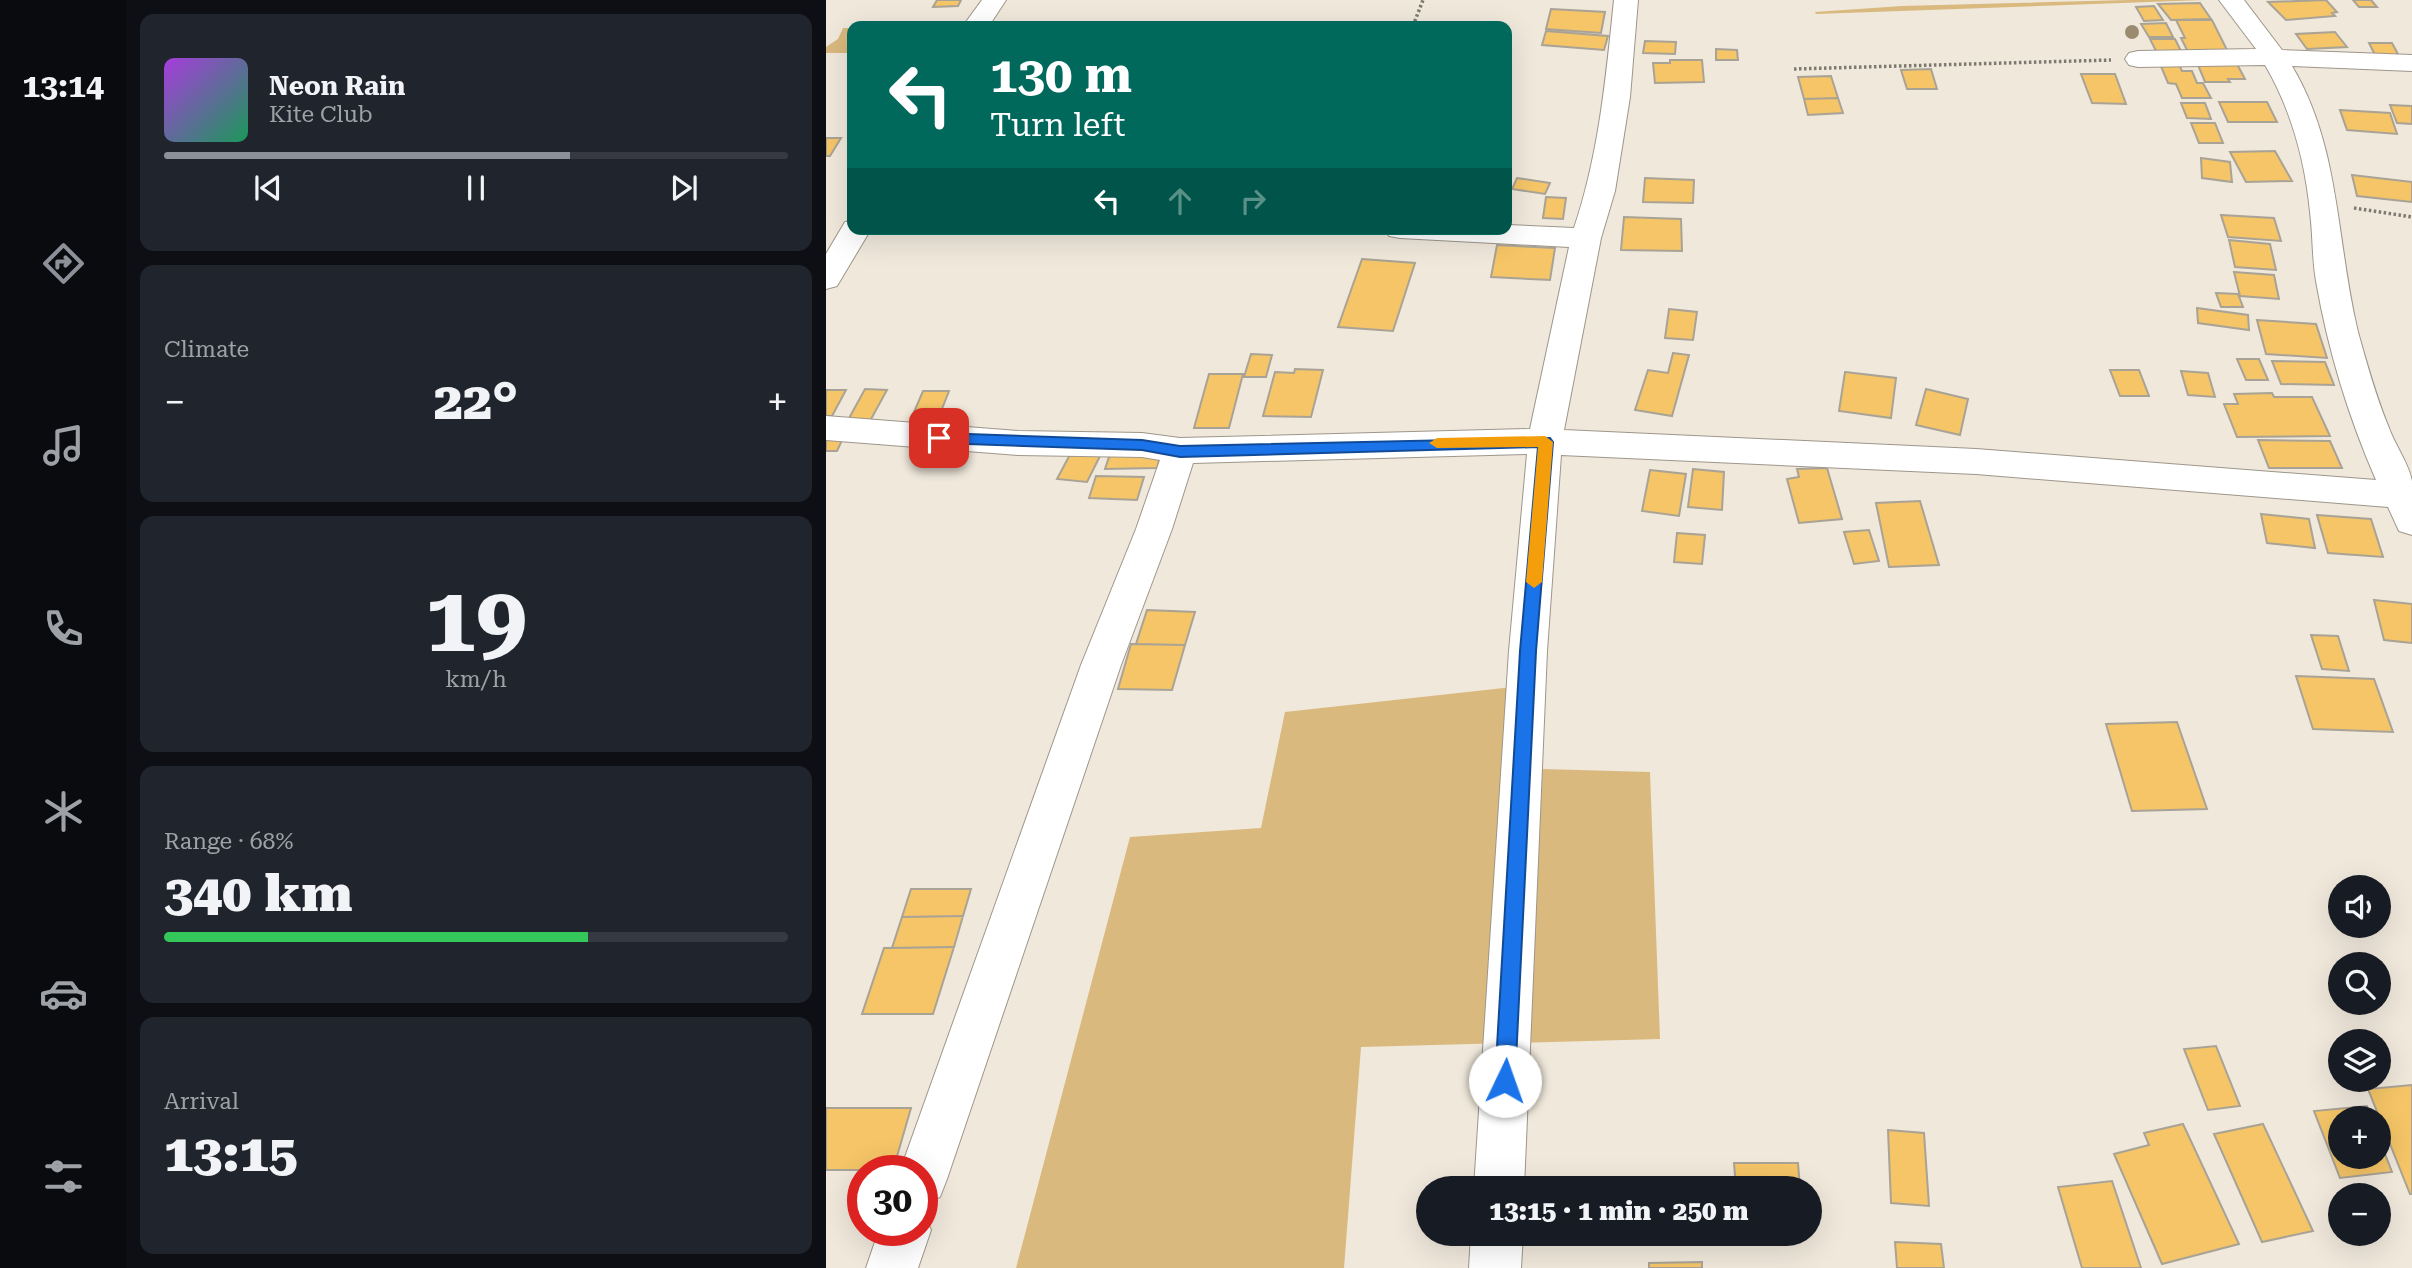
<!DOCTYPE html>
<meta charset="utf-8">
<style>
:root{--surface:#171b24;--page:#20242c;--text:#f1f3f6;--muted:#9ea1a6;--line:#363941;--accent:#8c9099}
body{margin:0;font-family:"Roboto Serif",serif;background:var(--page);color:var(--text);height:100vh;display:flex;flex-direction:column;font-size:26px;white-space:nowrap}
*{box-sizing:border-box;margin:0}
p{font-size:23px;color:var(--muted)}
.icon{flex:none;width:38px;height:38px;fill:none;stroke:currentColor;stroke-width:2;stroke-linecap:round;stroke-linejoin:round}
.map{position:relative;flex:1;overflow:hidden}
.drawer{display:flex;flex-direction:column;gap:14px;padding:14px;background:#0d0f14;width:700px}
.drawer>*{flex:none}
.guide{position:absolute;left:21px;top:21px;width:665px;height:214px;border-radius:14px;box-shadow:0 7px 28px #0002;background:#00695c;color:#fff;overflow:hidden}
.fabs{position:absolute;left:1502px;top:875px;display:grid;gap:14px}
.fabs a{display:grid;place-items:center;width:63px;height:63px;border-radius:50%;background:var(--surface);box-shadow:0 7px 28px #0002;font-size:35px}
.speed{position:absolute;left:21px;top:1155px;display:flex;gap:14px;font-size:35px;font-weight:700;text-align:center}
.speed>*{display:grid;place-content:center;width:91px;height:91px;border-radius:50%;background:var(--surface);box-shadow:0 7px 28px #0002;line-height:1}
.speed .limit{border:10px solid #d22;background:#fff;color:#111}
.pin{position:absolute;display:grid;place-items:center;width:60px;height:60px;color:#fff;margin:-30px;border-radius:14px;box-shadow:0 4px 10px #0006}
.me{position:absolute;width:77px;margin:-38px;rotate:3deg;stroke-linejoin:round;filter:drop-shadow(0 0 5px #0008)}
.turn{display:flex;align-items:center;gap:24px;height:147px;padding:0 28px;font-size:32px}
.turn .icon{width:91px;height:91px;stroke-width:2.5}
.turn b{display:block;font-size:49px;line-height:60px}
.lanes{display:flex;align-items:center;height:66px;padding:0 28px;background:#0003;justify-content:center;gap:35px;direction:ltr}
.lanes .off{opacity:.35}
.big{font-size:52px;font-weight:800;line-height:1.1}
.drawer .widget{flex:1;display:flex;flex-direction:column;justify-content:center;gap:10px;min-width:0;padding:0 24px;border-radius:14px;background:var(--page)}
.drawer .dial{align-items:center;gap:0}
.dial b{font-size:91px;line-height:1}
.song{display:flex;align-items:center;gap:21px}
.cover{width:84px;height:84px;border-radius:10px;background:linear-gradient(135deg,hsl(280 70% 55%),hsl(150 70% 35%))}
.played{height:7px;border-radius:4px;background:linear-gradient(90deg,var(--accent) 65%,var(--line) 65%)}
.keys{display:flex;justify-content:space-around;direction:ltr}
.heat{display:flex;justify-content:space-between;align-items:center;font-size:38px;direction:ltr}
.charge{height:10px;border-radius:5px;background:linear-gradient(90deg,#34c759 68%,var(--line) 0)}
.trip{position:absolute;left:590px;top:1176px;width:406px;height:70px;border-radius:35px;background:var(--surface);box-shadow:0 7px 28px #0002;font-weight:800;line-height:70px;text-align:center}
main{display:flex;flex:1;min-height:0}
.menu{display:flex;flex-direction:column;width:126px;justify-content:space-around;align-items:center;background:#090b0e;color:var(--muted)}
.menu .icon{width:49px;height:49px}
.menu .selected{color:var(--accent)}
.menu b{font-size:32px;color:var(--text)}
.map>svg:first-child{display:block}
.green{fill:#d9b97e}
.building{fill:#f5c567;stroke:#a9a396;stroke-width:2}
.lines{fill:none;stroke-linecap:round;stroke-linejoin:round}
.minor-casing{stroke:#9d968a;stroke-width:2}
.path{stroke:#7e7970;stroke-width:3.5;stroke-dasharray:2.5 2.5;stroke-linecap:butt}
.minor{fill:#fff;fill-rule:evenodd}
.tree{fill:#9b8c71}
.route{fill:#1a73e8;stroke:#114b97;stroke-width:2}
.slow{fill:#f59e0b}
</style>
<main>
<nav class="menu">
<b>13:14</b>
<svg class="icon selected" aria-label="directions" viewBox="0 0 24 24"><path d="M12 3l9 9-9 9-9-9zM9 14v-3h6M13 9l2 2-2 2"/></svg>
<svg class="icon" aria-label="music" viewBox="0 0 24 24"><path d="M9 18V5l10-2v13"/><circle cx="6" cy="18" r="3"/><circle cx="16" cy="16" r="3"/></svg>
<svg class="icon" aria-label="phone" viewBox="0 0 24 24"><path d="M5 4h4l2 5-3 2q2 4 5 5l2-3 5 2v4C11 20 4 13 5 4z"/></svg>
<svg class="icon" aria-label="climate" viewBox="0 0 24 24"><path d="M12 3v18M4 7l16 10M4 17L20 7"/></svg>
<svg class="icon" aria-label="car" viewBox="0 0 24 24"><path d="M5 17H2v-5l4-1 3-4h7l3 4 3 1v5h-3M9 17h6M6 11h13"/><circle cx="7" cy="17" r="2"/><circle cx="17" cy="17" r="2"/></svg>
<svg class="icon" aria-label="filters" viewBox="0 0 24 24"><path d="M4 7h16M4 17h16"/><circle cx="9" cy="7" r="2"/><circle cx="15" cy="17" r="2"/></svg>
</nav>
<section class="drawer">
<div class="widget">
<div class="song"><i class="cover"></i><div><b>Neon Rain</b><p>Kite Club</p></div></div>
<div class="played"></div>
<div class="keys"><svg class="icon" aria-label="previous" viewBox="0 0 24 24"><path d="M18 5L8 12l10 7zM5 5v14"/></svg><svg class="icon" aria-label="pause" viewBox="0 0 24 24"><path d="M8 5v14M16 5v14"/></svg><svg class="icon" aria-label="next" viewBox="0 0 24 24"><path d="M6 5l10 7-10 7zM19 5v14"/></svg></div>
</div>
<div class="widget"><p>Climate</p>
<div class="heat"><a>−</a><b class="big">22°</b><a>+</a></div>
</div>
<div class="widget dial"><b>19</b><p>km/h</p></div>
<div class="widget"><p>Range · 68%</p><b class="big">340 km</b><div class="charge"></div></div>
<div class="widget"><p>Arrival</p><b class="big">13:15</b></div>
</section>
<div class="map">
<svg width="1586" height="1268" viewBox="0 0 1586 1268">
<rect width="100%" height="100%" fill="#f0e8db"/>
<path class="green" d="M1302 0H1378L990 14 989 12 1076 6Z
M17 28H26V53H0V47L12 39Z
M687 687 684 768 824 772 834 1039 535 1047 518 1268H190L304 837 435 828 459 712Z"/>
<path class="building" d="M111 0H135L132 6 107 7Z
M1500 0 1511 12 1506 13 1509 16 1460 20 1442 2Z
M1527 0H1545L1551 7H1533Z
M1374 3 1385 19 1345 20 1332 4Z
M1328 6 1337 20 1318 21 1310 7Z
M725 9 779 12 775 33 720 29Z
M1350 20H1386L1402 52H1362L1355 38H1359Z
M1340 23 1347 37H1323L1315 24Z
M720 31 782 36 778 50 716 45Z
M1509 32 1521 47 1481 49 1470 34Z
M1324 39H1349L1355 51H1330Z
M819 41 850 42 849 54 817 53Z
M1543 43H1566L1573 56 1549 55Z
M890 49 911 50 912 60H890Z
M844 60H876L878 82 829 83 827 63H844Z
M1334 64H1353L1356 71H1366L1371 83H1377L1385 98H1356L1350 84 1342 83Z
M1411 64 1419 79H1402L1404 82H1379L1372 65Z
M1105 69 1111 89H1081L1075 70Z
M1255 74H1289L1300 104 1266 103Z
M1005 76 1012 98 978 99 972 77Z
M1012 98 1017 113 982 115 978 99Z
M1393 102H1441L1451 122H1402Z
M1355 103H1379L1385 119 1361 118Z
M1564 105 1586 106V124L1571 123Z
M1514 110 1564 113 1571 134 1521 130Z
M1365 123H1389L1397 143H1373Z
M0 138H15L4 156H0Z
M1449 151 1466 181 1420 182 1404 152Z
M1375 158 1404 162 1406 182 1376 178Z
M1526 175 1586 182V202L1531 196Z
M691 178 724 183 719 194 686 189Z
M819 178 868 180 867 203 817 202Z
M720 197 740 198 737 219 717 218Z
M1395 215 1448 218 1455 241 1402 237Z
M798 217 855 219 856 251 795 250Z
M1403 240 1444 244 1450 270 1409 267Z
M671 245 729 248 724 280 665 277Z
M536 259 589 263 567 331 512 327Z
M1408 272 1448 275 1453 299 1414 296Z
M1390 293 1412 294 1417 307H1395Z
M1371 308 1422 315 1423 330 1372 323Z
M843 309 871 312 867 340 839 338Z
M1431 320 1490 324 1501 358 1440 354Z
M847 353 863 355 846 416 809 410 822 370 842 373Z
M425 354 446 355 440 377H418Z
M1411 359H1433L1442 380H1420Z
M1446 361 1499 362 1508 385 1455 384Z
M469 369 497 370 485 417 437 416 449 372 468 373Z
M1284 370H1313L1323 396H1294Z
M1355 371 1382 373 1389 397 1362 395Z
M1019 372 1070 378 1065 418 1013 411Z
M383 374H417L403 428H368Z
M39 389 61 390 44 421 22 420Z
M1100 389 1142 399 1134 435 1090 425Z
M0 390H20L6 416H0Z
M97 391H123L112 419H85Z
M1446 393 1448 397H1486L1504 436 1411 437 1398 404H1412L1408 394Z
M0 432H20L11 451H0Z
M1432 440 1504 441 1516 468H1443Z
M248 447 277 450 261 482 231 479Z
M335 453 331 468 279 469 284 454Z
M1001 468 1016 519 973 523 961 479 973 477 971 469Z
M867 469 898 472 896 510 862 507Z
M824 470 860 474 853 516 816 511Z
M270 476 318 477 311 500 263 498Z
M1094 501 1113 565 1063 567 1050 503Z
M1435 514 1483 519 1489 548 1441 543Z
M1491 515 1545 519 1557 557 1502 553Z
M1043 530 1053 561 1028 564 1018 532Z
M851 533 879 535 876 564 848 562Z
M1548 600 1586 604V643L1558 640Z
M321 610 369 612 359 645 310 644Z
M1485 635 1512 636 1523 671 1496 669Z
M305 644 359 645 346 690 292 689Z
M1470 676 1548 679 1567 732 1487 729Z
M1351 722 1381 809 1306 811 1280 724Z
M85 889H145L137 916 76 917Z
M137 916 128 947 66 948 76 917Z
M128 947 107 1014H36L58 948Z
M1390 1046 1414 1106 1382 1110 1358 1049Z
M1586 1085V1194H1584L1542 1089Z
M1541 1106 1545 1118H1514V1157H1552V1136L1566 1172 1514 1178 1488 1111Z
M0 1108H85L67 1170H0Z
M1357 1124 1413 1244 1336 1264 1288 1154 1323 1145 1318 1133Z
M1437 1124 1487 1231 1436 1242 1388 1134Z
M1062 1130 1098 1133 1103 1206 1065 1203Z
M908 1163H972L974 1188H910Z
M1286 1181 1315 1268H1256L1232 1187Z
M912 1234H978V1238L912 1239Z
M1069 1242 1115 1244 1118 1268H1071Z
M876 1262V1268H823V1263Z"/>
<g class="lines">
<g class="minor-casing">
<path id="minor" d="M156 0H180L163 26H137Z
M788 0H812L804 97 789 191 775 238 738 430 1150 449 1550 480C1522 416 1502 350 1490 281 1486 258 1487 235 1484 212 1479 161 1465 109 1439 65L1312 67 1303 65 1299 59 1303 53 1312 51 1430 49 1393 0H1418L1456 50 1586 55V71L1466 66C1515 148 1510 242 1532 332 1541 364 1550 397 1563 428 1569 445 1583 464 1586 481 1586 498 1586 518 1586 535L1573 531 1562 507 1150 474 735 455 721 651 698 1188H648L683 651 701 454 367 463 346 529 295 665 121 1179 114 1197 96 1204V1171H74L255 665 310 529 334 460 316 457 192 455 0 440V416L192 431 316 433 354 438 704 429 743 247 574 238 563 236 559 229H681V225L748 228C773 154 780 77 788 0Z
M26 221V229H45L11 286 0 289V254L19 222Z
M96 1211 105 1230 92 1268H40L53 1230H96Z
M645 1234H697L695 1268H643Z"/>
</g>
<path class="path" d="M587 26 597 0
M968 69 1285 60
M1528 208 1586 217"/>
<use href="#minor" class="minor"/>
</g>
<circle class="tree" cx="1306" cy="32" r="7"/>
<path class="route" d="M113 433 316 440 354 446 724 438 727 442 710 651 689 1081 686 1088 679 1091 672 1088 669 1081 694 651 712 447 354 457 316 450 113 443 105 438Z"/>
<path class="slow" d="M719 436 727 442 716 582 708 588 700 582 712 447 611 448 603 443 611 438Z"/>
</svg>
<div class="fabs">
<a><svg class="icon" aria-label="sound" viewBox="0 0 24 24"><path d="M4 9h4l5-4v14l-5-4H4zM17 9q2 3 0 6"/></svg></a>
<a><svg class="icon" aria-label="search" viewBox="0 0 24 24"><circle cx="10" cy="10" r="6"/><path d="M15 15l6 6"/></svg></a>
<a><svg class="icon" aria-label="layers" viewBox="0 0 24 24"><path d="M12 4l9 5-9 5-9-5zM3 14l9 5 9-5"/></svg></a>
<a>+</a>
<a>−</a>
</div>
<div class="speed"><div class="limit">30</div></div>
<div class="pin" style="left:113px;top:438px;background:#d93025"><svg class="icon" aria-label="arrive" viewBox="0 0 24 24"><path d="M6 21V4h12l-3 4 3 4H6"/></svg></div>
<svg class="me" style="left:679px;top:1081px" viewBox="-20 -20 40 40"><circle r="19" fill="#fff"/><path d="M0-13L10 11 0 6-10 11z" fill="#1a73e8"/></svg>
<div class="trip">13:15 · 1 min · 250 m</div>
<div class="guide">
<div class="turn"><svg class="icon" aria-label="left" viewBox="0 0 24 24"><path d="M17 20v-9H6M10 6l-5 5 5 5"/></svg><div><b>130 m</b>Turn left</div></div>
<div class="lanes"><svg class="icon" aria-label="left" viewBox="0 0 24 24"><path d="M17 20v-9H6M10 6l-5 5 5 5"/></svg><svg class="icon off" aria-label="ahead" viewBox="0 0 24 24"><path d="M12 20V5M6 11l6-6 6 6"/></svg><svg class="icon off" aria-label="right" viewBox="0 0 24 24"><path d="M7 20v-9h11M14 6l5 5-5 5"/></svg></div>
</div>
</div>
</main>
